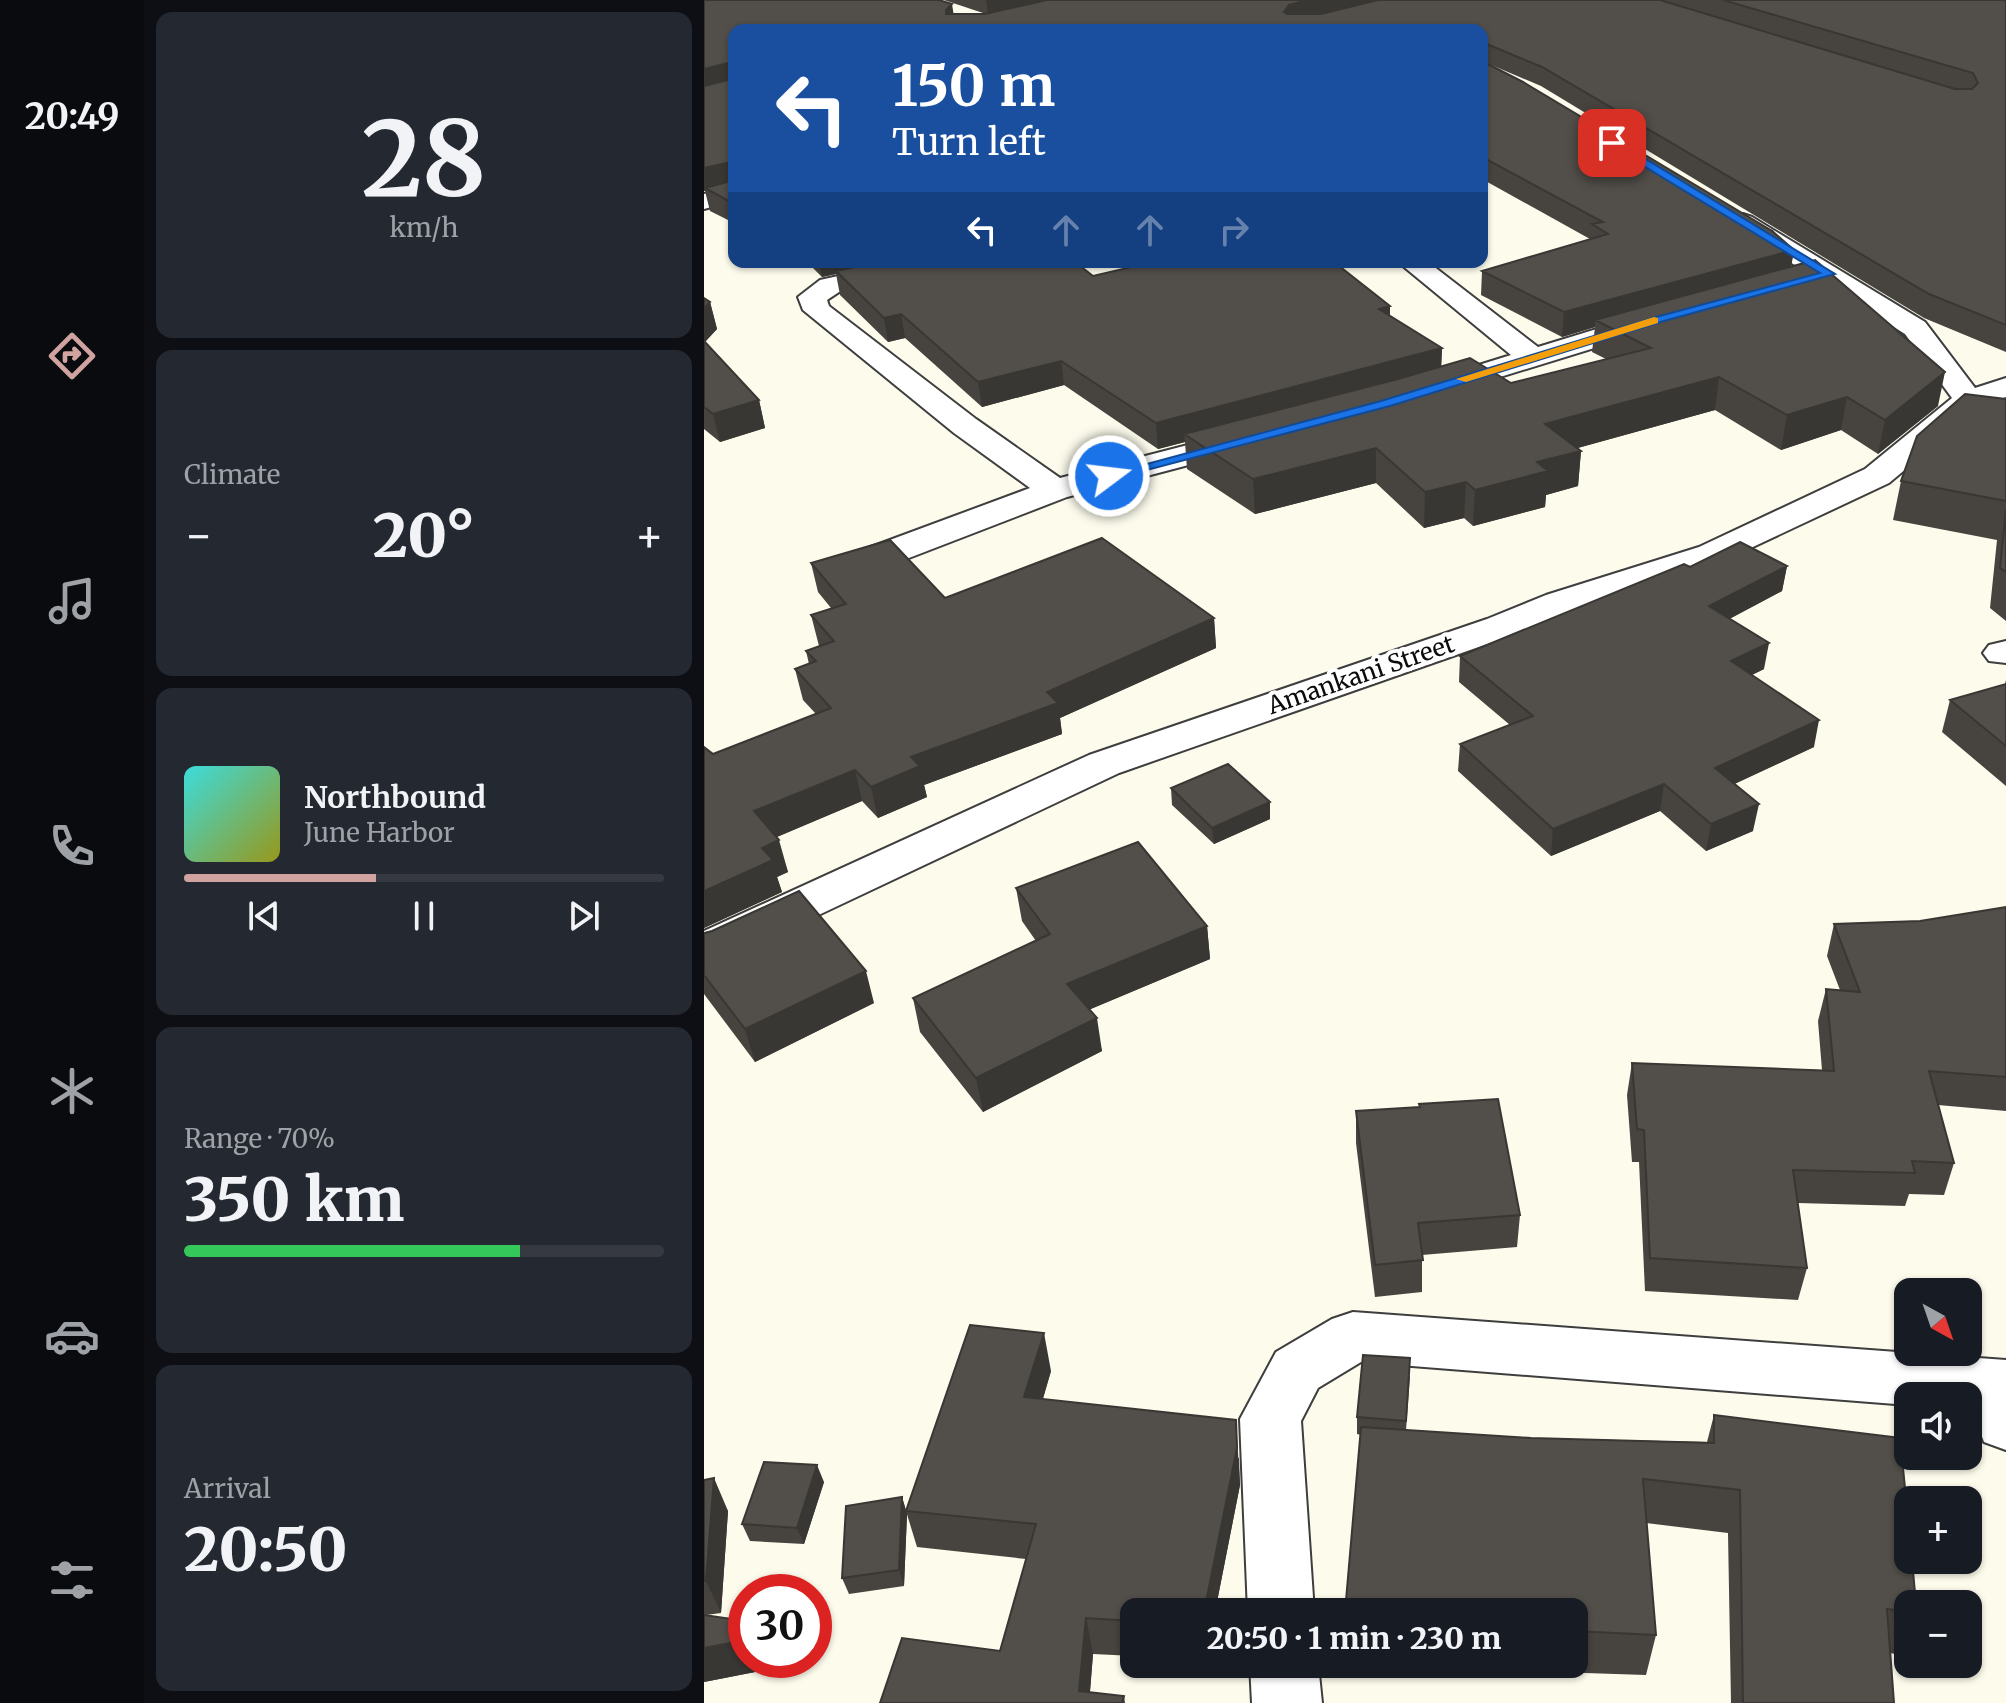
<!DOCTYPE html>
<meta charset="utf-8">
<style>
:root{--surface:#171b24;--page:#242831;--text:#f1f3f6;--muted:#9ea1a6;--line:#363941;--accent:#d0a2a0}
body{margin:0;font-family:Merriweather,serif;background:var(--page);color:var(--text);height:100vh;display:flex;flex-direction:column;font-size:30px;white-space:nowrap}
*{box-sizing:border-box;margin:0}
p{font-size:26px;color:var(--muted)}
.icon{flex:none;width:44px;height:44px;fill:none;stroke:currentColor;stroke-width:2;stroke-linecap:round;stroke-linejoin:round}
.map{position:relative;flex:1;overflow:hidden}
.side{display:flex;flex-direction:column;gap:12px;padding:12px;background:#0d0f14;width:560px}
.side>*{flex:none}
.top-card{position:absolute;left:24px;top:24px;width:760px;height:244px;border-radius:16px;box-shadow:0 2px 6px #0004;background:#1a4fa0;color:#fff;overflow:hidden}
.needle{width:52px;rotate:140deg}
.fabs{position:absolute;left:1190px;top:1278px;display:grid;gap:16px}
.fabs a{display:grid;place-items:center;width:88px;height:88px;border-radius:16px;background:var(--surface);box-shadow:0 2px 6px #0004;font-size:40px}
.speed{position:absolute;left:24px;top:1574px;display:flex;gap:16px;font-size:40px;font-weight:700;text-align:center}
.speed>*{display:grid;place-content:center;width:104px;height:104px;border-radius:50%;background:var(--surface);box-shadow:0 2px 6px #0004;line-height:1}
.speed .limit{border:12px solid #d22;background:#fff;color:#111}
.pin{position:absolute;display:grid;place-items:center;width:68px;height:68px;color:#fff;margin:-34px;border-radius:16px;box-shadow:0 4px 12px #0006}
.me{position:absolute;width:88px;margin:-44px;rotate:75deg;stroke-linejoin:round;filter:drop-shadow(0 0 6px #0008)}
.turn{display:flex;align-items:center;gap:28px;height:168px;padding:0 32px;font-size:36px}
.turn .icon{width:104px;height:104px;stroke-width:2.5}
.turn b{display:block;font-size:56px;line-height:68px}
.lanes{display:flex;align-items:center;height:76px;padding:0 32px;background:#0003;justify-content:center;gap:40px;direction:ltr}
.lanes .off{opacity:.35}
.big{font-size:60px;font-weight:800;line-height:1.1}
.side .tile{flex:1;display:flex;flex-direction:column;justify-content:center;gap:12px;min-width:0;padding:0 28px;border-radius:16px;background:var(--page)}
.side .dial{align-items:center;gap:0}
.dial b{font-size:104px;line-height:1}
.song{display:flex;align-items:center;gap:24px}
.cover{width:96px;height:96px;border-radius:12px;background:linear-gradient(135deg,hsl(180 70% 55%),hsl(60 70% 35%))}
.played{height:8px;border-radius:4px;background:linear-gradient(90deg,var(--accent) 40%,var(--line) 40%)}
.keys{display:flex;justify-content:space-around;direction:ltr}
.heat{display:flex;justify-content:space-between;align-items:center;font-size:44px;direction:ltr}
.charge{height:12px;border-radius:6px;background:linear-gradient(90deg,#34c759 70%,var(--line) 0)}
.trip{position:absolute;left:416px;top:1598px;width:468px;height:80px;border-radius:16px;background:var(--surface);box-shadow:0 2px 6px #0004;font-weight:800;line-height:80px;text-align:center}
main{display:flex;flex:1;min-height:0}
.tab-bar{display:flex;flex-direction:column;width:144px;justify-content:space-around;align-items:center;background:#090b0e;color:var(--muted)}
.tab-bar .icon{width:56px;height:56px}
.tab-bar .selected{color:var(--accent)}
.tab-bar b{font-size:36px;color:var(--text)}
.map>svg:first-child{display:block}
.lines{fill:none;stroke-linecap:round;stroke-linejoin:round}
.minor-casing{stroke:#3e3e3e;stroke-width:4}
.minor{fill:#fff;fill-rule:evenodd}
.wall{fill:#47433f}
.shaded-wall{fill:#393733}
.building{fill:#524e49;stroke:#393733;stroke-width:2}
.route{fill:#1a73e8;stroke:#114b97;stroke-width:2}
.slow{fill:#f59e0b}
.labels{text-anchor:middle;stroke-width:8;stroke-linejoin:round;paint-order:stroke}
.street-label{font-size:24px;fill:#0b0b0b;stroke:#fff}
</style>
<main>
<nav class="tab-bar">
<b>20:49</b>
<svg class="icon selected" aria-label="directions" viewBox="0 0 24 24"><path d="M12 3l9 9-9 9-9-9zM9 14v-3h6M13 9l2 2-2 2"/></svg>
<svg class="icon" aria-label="music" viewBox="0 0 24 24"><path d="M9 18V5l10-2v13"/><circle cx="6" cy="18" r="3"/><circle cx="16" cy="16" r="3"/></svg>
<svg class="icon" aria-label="phone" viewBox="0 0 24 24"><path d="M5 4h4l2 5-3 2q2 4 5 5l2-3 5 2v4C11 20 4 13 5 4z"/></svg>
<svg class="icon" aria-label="climate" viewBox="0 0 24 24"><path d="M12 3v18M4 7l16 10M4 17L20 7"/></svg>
<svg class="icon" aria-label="car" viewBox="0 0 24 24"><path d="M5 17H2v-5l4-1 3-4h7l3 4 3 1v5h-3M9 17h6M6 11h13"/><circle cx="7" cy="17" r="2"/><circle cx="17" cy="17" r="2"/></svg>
<svg class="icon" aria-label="filters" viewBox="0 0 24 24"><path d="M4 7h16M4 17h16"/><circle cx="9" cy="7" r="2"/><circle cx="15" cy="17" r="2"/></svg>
</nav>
<section class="side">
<div class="tile dial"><b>28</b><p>km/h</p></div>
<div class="tile"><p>Climate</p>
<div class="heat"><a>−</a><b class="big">20°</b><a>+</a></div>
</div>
<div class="tile">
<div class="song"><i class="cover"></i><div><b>Northbound</b><p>June Harbor</p></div></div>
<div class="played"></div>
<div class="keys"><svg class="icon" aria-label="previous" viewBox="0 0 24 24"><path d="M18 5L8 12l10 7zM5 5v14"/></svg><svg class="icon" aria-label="pause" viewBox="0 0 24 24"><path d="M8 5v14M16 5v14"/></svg><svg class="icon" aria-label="next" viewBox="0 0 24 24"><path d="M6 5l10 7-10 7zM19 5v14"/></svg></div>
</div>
<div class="tile"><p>Range · 70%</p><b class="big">350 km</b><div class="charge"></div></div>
<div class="tile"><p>Arrival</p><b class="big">20:50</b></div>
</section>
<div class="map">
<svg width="1302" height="1703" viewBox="0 0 1302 1703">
<rect width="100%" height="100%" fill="#fcfbec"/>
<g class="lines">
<g class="minor-casing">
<path id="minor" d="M30 186V201L0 209V194Z
M1039 214 1048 217 1221 322 1271 388 1302 378V397L1276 407 1185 483 1019 561 868 611 809 635 415 773 17 961 0 966V931L385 755 783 619 842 595 995 547 1161 469 1248 398 1201 334 1030 227 1026 222 1030 217Z
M198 262H248L244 268 135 292 123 300 125 306 272 419 356 478 538 431 549 434 554 441 549 448 363 497 166 573 153 576 140 573 135 565 140 557 326 488 250 433 99 310 94 297 116 280Z
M694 262H724L834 347 945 313 955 316 959 322 955 328 728 398 717 395 713 389 717 383 807 355Z
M1302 641V663L1285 661 1279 653 1285 645Z
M649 1312 1302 1360V1450L1280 1442 1268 1410 1264 1409V1396H1204V1405L657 1362 614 1388 597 1421 610 1612H544L536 1419 572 1352 628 1319Z
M546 1664H614L618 1703H548Z"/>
</g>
<use href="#minor" class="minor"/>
</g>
<path class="wall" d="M0 0 250 14H282L240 0H1302V352L1220 318 837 86 778 61 30 30V223L6 211 1 191H0Z
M778 61 1070 233 1090 250 1087 266 1234 406 1174 454 1137 430 1077 450 1011 410 873 448 877 451 874 486 842 495 841 507 769 526 760 518 720 528 672 483 551 514 483 469 481 442 454 449 360 385 278 407 201 338 184 342 136 295 132 274 118 277 103 262H371L389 276 686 316 738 348 737 366 807 383 902 359 888 352 891 327 858 337 777 295 778 271 886 239 778 179Z
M0 298 6 302 13 329 1 342 55 400 61 428 16 442 0 429Z
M1302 399V621L1286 608 1293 540 1189 520 1197 481Z
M107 563 241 598 510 618 512 648 356 718 358 734 220 785 223 797 174 818 158 801 72 837 84 872 73 877 78 892 0 928V747L9 754 112 714 99 700 91 669 105 664 102 651 115 646 107 615 127 608 114 592Z
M1083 566 1078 591 1025 619 1060 669 1048 675 1110 747 1030 784 1049 831 1002 851 956 811 847 856 754 771 756 744 806 725 755 682 756 656 986 567Z
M1302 680V786L1238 732 1246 700 1301 684Z
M467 788 566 819 510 844 468 805Z
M312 888 503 926 506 959 386 1009 398 1051 279 1112 216 1032 209 998 332 941 318 921Z
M1302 907V1111L1234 1105 1250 1163 1240 1195 1205 1194 1201 1206 1094 1203 1103 1268 1094 1300 941 1291 935 1162H928L923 1095 928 1063 1118 1070 1114 1021 1122 989 1136 990 1123 956 1130 924 1216 921Z
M0 933 170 1003 51 1062 0 994Z
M652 1111 816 1215 813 1247 718 1255V1292L671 1297 652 1143Z
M347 1371 339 1399 535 1458 536 1485 511 1612H430V1656L389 1654 386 1692 420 1696 421 1703H176L296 1651 322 1559 213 1547 202 1511Z
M706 1376 702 1430 827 1438 1003 1442 1010 1415 1204 1604V1636L1196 1655 1186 1653 1190 1703H1027L1024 1533 942 1523 952 1635 942 1675 851 1672V1664H870V1612H641L657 1435 653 1434V1417Z
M0 1480 24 1511 17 1613 2 1615 42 1660H91V1664L0 1682Z
M120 1482 100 1544 46 1541 38 1524Z
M198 1497 203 1514 200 1586 145 1594 138 1578Z
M640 1664H736L735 1676 640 1670Z"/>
<path class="shaded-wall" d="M282 0H347L284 15Z
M604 0H676L580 30V12L585 5Z
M248 4 251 23 245 28 242 10Z
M28 62 30 82 0 90V69Z
M27 162 30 184 1 188V191H0V168Z
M1090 250 1086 273 891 320V327L858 337 860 312Z
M115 262H165V265L132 271V274L118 277Z
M6 302 13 329 0 343V309Z
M686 306V330L675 309Z
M197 314 201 338 184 342 180 318Z
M738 348 737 373 480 434 481 442 454 449 452 423Z
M357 361 360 385 278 407 274 382Z
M1241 372 1234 406 1174 454 1181 420Z
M1015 377 1011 410 838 458 841 424Z
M1143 397 1137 430 1077 450 1083 415Z
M55 400 61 428 16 442 9 414Z
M672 448V483L551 514 549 479Z
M877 451 874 486 842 495 841 507 769 526 771 490 833 462Z
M762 482 760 518 720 528 721 492Z
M1083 566 1078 591 1001 632 1005 606Z
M510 618 512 648 356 718 358 734 220 785 223 797 174 818 167 787 207 757 343 692Z
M1065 643 1060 669 1023 687 1027 661Z
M1115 720 1110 747 1007 795 1011 768Z
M151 770 158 801 59 843 50 811Z
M960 784 956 811 847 856 849 829Z
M566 802V819L510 844 508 828Z
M1055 804 1049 831 1002 851 1007 824Z
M75 840 84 872 73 877 78 892 0 928V891L58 848Z
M503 926 506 959 368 1017 363 984Z
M162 971 170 1003 51 1062 41 1029Z
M393 1018 398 1051 279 1112 272 1078Z
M340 1333 347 1371 328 1434 320 1397Z
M532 1420 536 1485 511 1612H500Z
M113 1465 120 1482 100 1544 93 1528Z
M10 1478 24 1511 17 1613 2 1581Z
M198 1497 203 1514 200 1586 195 1570Z
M382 1618 389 1654 385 1703 375 1691Z
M42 1640V1660H91V1664L0 1682V1648Z"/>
<path class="building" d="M0 0H235L248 4 242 10V14H281L343 0H604L585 5 580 12 583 14H617L674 0H956L1251 89H1268L1274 83 1269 73 1019 0H1299L1302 1V325L1225 294 838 67 778 42V45V30H30V204L1 188 27 181V162L0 168V86L28 79V62L0 69Z
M778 61 819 82 1070 232 1067 230 1090 250 860 312 778 271 904 234 888 224 899 222 778 157Z
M1111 260 1241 372 1181 420 1143 397 1083 415 1015 377 841 424 877 451 833 462 844 471 771 490 762 482 721 492 672 448 549 479 480 434 694 379 766 358 807 383 947 348 891 320Z
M175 262H371L389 276 449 262H630L686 306 675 309 738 348 452 423 357 361 274 382 197 314 180 318 132 271Z
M0 298 6 302 0 309Z
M0 341 55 400 9 414 0 407Z
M1261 394 1302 399V501L1197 481 1213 436Z
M1302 510V572L1296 568Z
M398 538 510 618 343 692 354 703 207 757 216 766 167 787 151 770 50 811 75 840 58 848 69 860 0 891V747L9 754 127 708 91 669 112 661 102 651 130 641 107 615 142 604 107 563 186 540 241 598Z
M1036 542 1083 566 1005 606 1065 643 1027 661 1115 720 1011 768 1055 804 1007 824 960 784 849 829 756 744 829 716 756 656 980 564 986 567Z
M1302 684V746L1246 700Z
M524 764 566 802 508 828 467 788Z
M434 842 503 926 363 984 393 1018 272 1078 209 998 346 934 312 888Z
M95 891 162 971 41 1029 0 975V933L8 931Z
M1302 907V1077L1225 1071 1250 1163 1208 1161 1211 1173 1089 1170 1103 1268 946 1258 940 1130 933 1129 928 1063 1130 1071 1122 989 1156 992 1130 924 1216 921Z
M794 1099 816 1215 714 1223 719 1260 671 1265 652 1111 716 1107 715 1104Z
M266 1325 340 1333 320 1397 532 1420 533 1448 500 1612H430V1621L382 1618 375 1691 420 1696 418 1703H176L198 1638 296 1651 332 1524 202 1511Z
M659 1355 706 1358 702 1421 653 1417Z
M1010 1415 1196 1438 1204 1518V1560H1208L1212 1604H1204V1612L1183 1609 1190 1703H1039L1036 1490 939 1479 952 1635 870 1631V1612H857L856 1601H768V1604L738 1601V1612H641L657 1427 827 1438 1010 1443Z
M60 1462 113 1465 93 1528 38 1524Z
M10 1478 2 1581H0V1480Z
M198 1497 195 1570 138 1578 142 1506Z
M0 1615 42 1621V1640L0 1648Z"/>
<path class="route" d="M905 141H912L1131 274 960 321 686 406 405 480 398 476 677 401 952 317 1116 273 905 145Z"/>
<path class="slow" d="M950 317 954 318V323L762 382 752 379Z"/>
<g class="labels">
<g class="street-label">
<text transform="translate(657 675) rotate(-19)" y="8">Amankani Street</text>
</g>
</g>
</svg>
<div class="fabs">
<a><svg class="needle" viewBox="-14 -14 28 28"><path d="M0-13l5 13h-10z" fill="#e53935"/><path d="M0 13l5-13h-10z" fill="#9ea1a6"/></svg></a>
<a><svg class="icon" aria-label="sound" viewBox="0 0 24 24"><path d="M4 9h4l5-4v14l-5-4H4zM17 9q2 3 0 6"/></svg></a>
<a>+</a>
<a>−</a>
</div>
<div class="speed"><div class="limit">30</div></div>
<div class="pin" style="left:908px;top:143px;background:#d93025"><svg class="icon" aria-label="arrive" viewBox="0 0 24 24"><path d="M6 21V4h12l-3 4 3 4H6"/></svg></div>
<svg class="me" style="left:405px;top:476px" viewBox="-20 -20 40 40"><circle r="17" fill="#1a73e8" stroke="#fff" stroke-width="3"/><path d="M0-11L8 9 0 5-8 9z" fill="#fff"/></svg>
<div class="trip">20:50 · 1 min · 230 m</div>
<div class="top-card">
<div class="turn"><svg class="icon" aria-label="left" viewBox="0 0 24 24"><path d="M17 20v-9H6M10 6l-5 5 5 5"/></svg><div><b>150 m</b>Turn left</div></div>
<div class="lanes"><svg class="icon" aria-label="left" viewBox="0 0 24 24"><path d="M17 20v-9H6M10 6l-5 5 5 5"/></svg><svg class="icon off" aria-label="ahead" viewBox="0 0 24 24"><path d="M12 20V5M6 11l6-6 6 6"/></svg><svg class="icon off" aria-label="ahead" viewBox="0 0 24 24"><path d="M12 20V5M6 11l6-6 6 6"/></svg><svg class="icon off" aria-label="right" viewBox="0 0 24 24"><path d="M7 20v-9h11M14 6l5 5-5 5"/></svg></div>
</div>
</div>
</main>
